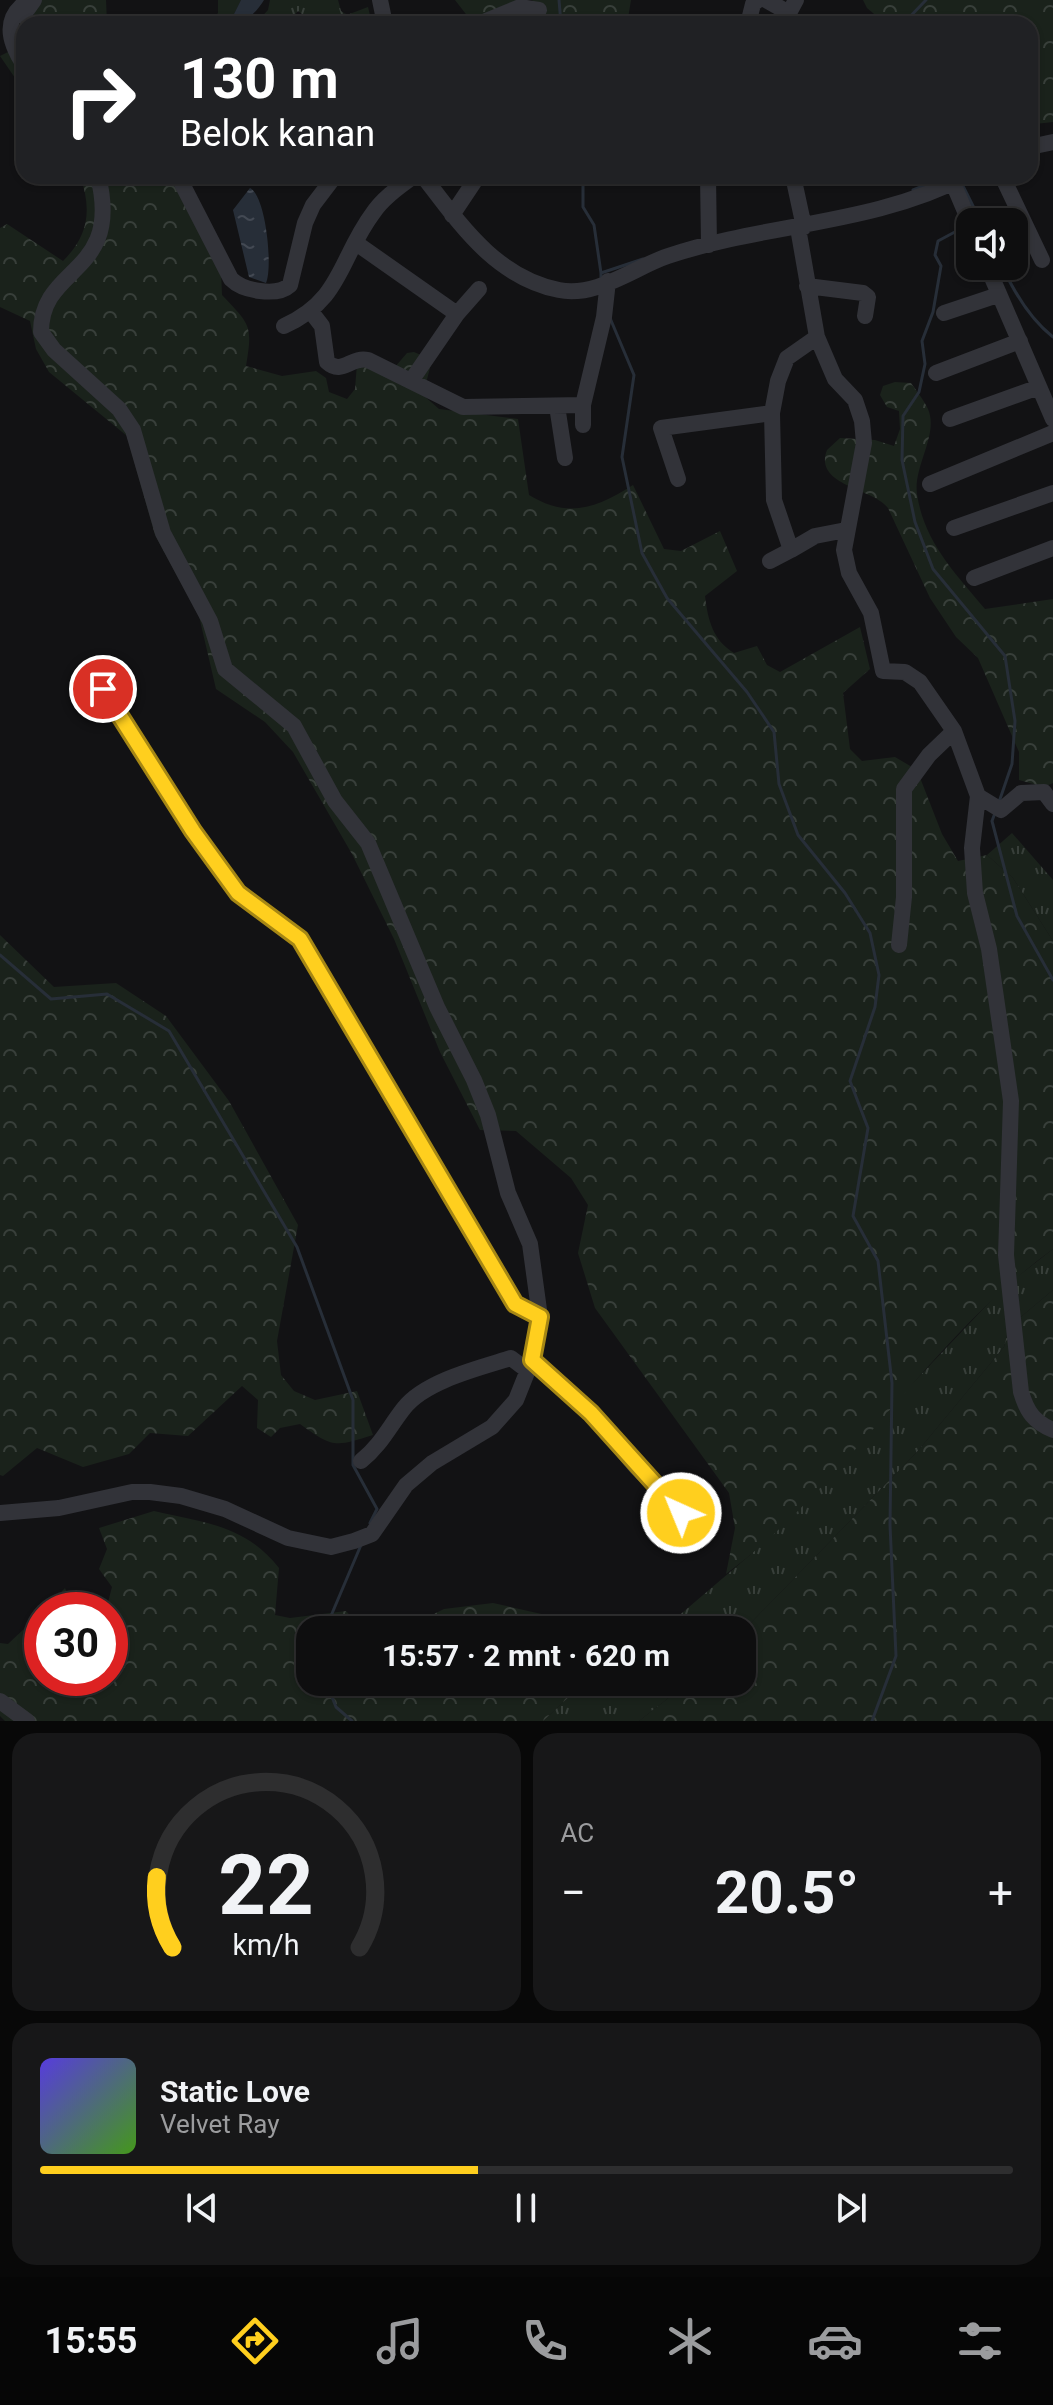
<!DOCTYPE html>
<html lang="id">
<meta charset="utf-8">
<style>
:root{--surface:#0e0e0f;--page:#171718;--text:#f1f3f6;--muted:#9b9c9e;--line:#2e2e2f;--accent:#ffcf1e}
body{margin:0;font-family:Roboto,sans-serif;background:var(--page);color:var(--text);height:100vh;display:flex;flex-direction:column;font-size:30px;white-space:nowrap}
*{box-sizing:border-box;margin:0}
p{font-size:26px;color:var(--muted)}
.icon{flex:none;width:44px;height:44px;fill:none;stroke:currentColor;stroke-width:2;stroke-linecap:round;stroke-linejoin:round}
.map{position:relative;height:1721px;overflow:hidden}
.panel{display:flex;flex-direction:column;gap:12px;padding:12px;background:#080808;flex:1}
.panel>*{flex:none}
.banner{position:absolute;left:16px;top:16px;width:1022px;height:168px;border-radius:24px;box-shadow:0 2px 6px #0004,0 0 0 2px var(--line);background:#202124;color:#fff;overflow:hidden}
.controls{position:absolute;left:956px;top:208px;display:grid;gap:16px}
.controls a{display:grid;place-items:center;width:72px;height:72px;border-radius:16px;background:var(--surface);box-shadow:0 2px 6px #0004,0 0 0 2px var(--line);font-size:40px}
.speed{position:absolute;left:24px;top:1592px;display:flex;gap:16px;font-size:40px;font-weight:700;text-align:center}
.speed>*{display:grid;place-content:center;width:104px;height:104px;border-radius:50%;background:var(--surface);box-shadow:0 2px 6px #0004,0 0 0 2px var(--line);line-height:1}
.speed .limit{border:12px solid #d22;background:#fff;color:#111}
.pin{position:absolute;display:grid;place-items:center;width:68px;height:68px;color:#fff;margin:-34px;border:4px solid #fff;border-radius:50%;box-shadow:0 2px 8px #0007}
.me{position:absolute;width:88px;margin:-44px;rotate:316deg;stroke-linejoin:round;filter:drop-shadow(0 0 6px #0008)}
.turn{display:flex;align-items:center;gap:28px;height:168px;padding:0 32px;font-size:36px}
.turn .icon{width:104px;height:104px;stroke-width:2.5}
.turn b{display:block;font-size:56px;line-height:68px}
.big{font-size:60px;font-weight:700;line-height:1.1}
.panel .widget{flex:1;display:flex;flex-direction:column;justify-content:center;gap:12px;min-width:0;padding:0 28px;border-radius:24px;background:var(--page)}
.panel .dial{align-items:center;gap:0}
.dial svg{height:208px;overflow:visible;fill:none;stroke:var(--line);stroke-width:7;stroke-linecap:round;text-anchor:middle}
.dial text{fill:var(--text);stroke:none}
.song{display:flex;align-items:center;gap:24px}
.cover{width:96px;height:96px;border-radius:12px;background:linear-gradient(135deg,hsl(250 70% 55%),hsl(100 70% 35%))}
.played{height:8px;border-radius:4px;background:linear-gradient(90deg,var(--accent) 45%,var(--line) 45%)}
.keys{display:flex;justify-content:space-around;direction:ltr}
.heat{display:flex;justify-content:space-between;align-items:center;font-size:44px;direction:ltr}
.panel .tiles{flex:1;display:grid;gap:12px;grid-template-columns:1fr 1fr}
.widget:last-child{grid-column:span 2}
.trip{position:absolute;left:296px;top:1616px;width:460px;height:80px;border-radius:24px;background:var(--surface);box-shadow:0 2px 6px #0004,0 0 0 2px var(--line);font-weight:700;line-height:80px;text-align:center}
.tab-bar{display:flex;height:128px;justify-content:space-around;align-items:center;background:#060606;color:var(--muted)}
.tab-bar .icon{width:56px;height:56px}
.tab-bar .on{color:var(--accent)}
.tab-bar b{font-size:36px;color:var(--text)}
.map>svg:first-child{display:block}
.grass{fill:url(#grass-tufts)}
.forest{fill:url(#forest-crowns)}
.water{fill:url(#water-ripples)}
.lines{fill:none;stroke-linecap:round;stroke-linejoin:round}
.stream{stroke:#272e38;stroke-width:3}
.minor{stroke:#323339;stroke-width:16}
.route-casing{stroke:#a68714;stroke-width:20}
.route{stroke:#ffcf1e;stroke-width:14}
</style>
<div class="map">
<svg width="1053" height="1721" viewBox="0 0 1053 1721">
<defs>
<pattern id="grass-tufts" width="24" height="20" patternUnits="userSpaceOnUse" patternTransform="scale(2)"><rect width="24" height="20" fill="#1a221b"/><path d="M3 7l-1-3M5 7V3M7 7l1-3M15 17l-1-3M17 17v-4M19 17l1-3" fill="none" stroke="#383f3a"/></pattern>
<pattern id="forest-crowns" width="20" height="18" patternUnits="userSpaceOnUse" patternTransform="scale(2)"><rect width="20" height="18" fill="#1a221b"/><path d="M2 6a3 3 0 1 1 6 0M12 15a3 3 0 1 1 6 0" fill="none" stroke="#383f3a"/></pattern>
<pattern id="water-ripples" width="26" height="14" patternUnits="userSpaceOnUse" patternTransform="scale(2)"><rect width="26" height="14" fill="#272e38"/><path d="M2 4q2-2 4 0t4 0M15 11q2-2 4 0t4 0" fill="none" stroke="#434953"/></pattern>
</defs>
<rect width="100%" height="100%" fill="#121214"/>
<path class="grass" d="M270 0H338L341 11 347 15 368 7 372 24H315L298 11 287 24H255L268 10Z
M1012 833 1053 880V941L1013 878 987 855Z
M1053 1249V1290L1009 1327 1004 1347 917 1452 742 1632 662 1630 750 1555 1003 1288Z
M585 1682H689L639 1721H543Z"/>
<path class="forest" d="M29 0H106L107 24H32L34 12Z
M218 0H241L229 24H210L218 13Z
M455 0H526L530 3 533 0H631L627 24H518L486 16 469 18Z
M863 0H1053V122L1035 124 1030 118V24H886L867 8Z
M24 44V91L0 56Z
M80 176H172L221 271 222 295C250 325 253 324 246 366L282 376 316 371 326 378 329 392 347 399 355 389 357 364 395 367 407 353 414 352 432 360 423 395 439 409 518 419 529 495C568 519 597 508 633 485L664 549 681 551 720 531 737 571 705 596C708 621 713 640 734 653L757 646 767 665 780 672 860 627 870 669 843 693 850 749 862 761 895 757 917 770 942 834 958 861 987 855 1013 878 1053 941V1249C928 1340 849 1482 726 1574L735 1528 729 1493 595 1308 578 1253 588 1205 571 1178 516 1131 480 1130 440 1052 394 939 352 854 293 752 265 722 216 689 199 616 155 535 127 436 49 372 36 349 30 321 0 307V228L7 224 63 261C89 235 92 209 80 176Z
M895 382 911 383C917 392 924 400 928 409 939 435 913 466 917 494 924 542 955 573 985 609L1053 599V783L1044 787 1019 780V752L978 658 956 637 930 598 888 508C873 488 813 486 827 450L840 438 875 440 894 446 900 429 899 411 887 407 880 395 883 386Z
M0 935 54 987 116 983 166 1016 229 1101 298 1225 277 1341 281 1375 294 1391 315 1400 357 1391 373 1435C335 1447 333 1448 300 1424L280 1428 271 1437 257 1428 258 1400 242 1386 188 1436 150 1433 129 1454 83 1467 37 1448 3 1476 0 1475Z
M1053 1290V1721H639L689 1682H742V1632L917 1452 1004 1347 1009 1327Z
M154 1511C205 1523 245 1525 279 1568L275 1615 290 1618 346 1611 364 1630H310V1682H585L543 1721H5L0 1716V1643L8 1644 42 1612V1678H110V1610H106L112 1587 99 1569 107 1549 99 1528Z
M65 1588 70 1600 68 1610H44Z
M493 1603 586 1624H671L662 1630H380H401L444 1609Z"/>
<path class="water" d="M241 0H264C256 13 245 24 229 24Z
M250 188C266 196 273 267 266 283L249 277 233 210Z"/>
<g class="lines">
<path class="stream" d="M559 0 561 24
M903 24 926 0
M583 182V207L594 225 601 273
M963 186 981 222
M913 190 943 178
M966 226 938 241 935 255 941 266 933 312 922 341 925 364 919 392 903 416 902 460 915 522 933 569 1005 656 1015 721 1012 764 999 802
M1002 266C1014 292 1030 319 1053 337
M601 281V273L643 259
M610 318 634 375 622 457 642 553 667 598 747 692 774 732 779 784 798 835 845 893 870 933 879 975 875 1007 850 1081 868 1128 853 1216 878 1261 892 1383 890 1525 896 1656 872 1721
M995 813 992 821 1017 916 1053 980
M0 955 51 999 107 994 169 1031 297 1247 353 1400V1465L377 1509 370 1523
M325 1630 361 1545
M326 1682 336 1707 352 1721"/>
<path class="minor" d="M380 0 385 24
M766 0 789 13
M29 24 24 14 34 0
M479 24 520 7 539 10
M748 24 753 4 758 0
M793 24 789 13 796 0
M24 65C8 41 2 18 29 0
M1030 147 1053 142
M178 176 231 279C243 291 277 297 290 285L305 223 313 205 335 176
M423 176C460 224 495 277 559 290 596 298 635 267 668 256 766 223 873 225 967 176
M573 176H585
M708 176 709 245
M793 176 804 227
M1002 176 1042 260
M953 183 970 223
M452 215 478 176
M798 228 817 337 835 379 855 400 862 421 864 443 844 550 849 573 871 613 883 671 905 672 920 682 954 731 978 796 972 848 975 893 989 949 1011 1101 1006 1255 1021 1392C1027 1412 1034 1422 1053 1430
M356 243 457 314 411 381
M987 266 1053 419
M807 286 863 293 868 297 865 316
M312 313 322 326 327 362C342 376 351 356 368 360L463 407 583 405 604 317 608 281
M944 313 998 295
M457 314 479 289
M284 326C342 300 339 259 373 213 383 198 399 187 414 176
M817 337 787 358 778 381 772 413 774 500 791 550 815 536 846 530
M936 373 1020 341
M583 405V425
M557 406 565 458
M950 419 1039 387
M678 479 661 428 772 413
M930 484 1053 433
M954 528 1053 493
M770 561 791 550
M974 578 1053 548
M103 689 193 831 238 893 300 939 515 1304 540 1317
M978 796 1001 810 1021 793 1044 792 1053 804
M899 945 904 897V789L929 755 954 731
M532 1360 591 1413 637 1468 681 1513
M361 1461C381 1445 389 1427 404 1408 425 1381 479 1368 511 1358L528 1371
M0 1513 59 1508 132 1492H150L181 1496 225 1509 288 1538 331 1547 354 1541 372 1534 406 1485 432 1463 492 1427 516 1400 532 1360 540 1317 530 1244 508 1193 488 1115 474 1080 437 1007 368 843 335 801 294 726 225 669 210 621 163 533 133 430 119 409 54 350 41 332C41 264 123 276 98 176
M0 1701 27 1721"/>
</g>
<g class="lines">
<g class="route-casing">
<path id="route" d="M103 689 193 831 238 893 300 939 515 1304 540 1317 532 1360 591 1413 681 1513"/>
</g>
<use href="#route" class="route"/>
</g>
</svg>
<div class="controls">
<a><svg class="icon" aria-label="sound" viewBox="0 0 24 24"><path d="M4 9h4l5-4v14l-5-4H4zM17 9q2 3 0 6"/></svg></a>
</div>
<div class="speed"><div class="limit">30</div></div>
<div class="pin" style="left:103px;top:689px;background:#d93025"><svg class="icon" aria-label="arrive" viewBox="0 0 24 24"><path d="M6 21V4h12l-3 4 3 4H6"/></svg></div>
<svg class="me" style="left:681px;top:1513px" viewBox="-20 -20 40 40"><circle r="17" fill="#ffcf1e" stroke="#fff" stroke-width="3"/><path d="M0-11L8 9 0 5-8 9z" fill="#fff"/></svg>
<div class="trip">15:57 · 2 mnt · 620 m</div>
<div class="banner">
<div class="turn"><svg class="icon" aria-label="right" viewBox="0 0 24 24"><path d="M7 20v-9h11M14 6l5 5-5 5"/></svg><div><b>130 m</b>Belok kanan</div></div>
</div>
</div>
<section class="panel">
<div class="tiles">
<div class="widget dial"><svg viewBox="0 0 100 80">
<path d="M14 69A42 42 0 1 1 86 69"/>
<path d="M14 69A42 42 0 0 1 8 42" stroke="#ffcf1e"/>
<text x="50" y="56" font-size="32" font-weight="700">22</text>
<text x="50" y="72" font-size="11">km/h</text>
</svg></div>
<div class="widget"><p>AC</p>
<div class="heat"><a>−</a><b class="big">20.5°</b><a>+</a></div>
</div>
<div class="widget">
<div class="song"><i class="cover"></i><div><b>Static Love</b><p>Velvet Ray</p></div></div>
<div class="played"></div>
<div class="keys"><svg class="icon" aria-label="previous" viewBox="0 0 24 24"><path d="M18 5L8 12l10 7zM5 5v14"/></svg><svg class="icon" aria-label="pause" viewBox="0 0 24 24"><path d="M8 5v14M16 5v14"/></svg><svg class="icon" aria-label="next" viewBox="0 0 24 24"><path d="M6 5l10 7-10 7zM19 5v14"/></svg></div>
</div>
</div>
</section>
<nav class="tab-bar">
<b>15:55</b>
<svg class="icon on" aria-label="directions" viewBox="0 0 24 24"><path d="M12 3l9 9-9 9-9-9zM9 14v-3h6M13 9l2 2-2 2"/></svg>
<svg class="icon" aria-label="music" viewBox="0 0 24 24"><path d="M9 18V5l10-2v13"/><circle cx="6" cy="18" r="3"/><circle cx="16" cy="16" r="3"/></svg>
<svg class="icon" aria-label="phone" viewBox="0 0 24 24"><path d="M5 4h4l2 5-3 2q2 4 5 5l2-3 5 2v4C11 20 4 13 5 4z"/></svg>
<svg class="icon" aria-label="climate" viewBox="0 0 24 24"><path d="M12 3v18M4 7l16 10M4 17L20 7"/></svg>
<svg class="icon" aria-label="car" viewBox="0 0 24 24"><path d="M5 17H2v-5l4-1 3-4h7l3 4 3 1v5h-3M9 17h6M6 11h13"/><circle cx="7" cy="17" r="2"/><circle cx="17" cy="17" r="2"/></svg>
<svg class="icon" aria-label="filters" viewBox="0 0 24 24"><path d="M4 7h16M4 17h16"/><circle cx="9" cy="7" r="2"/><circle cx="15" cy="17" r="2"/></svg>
</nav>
